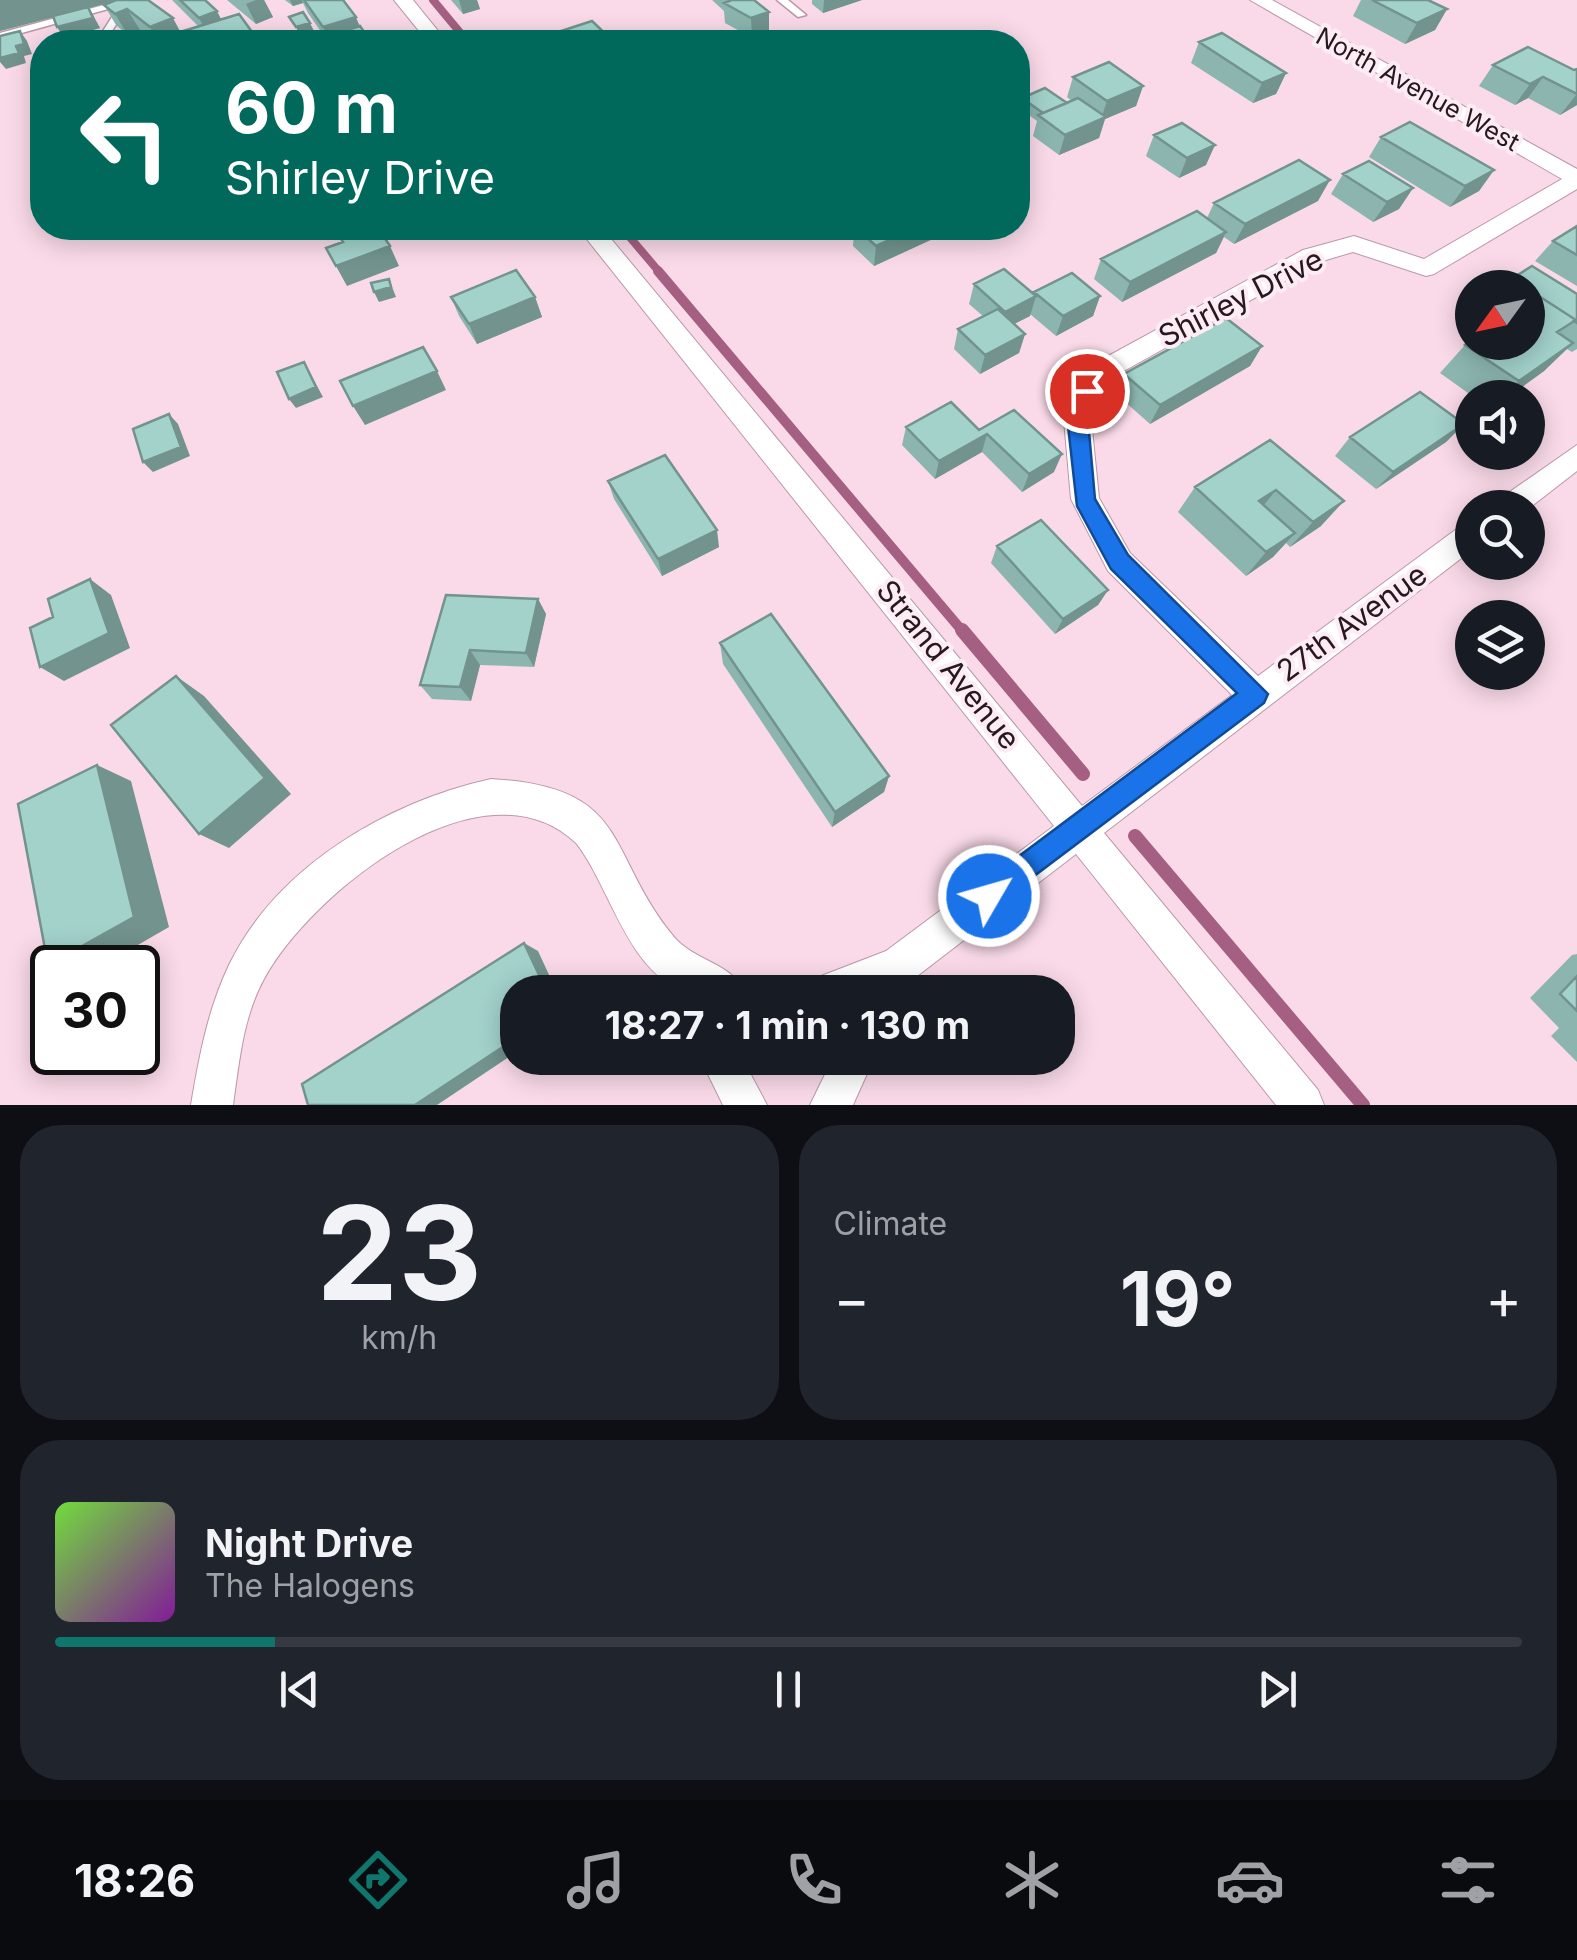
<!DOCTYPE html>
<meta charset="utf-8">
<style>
:root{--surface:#171b24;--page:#20242c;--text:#f1f3f6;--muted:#9ea1a6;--line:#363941;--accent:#0f766e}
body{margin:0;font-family:Inter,sans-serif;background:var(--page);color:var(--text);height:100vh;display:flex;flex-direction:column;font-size:38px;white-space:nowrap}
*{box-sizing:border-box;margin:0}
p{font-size:32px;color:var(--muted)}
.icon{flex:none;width:55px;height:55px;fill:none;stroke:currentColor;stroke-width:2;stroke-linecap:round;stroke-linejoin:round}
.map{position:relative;height:1105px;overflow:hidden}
.drawer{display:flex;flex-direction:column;gap:20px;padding:20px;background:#0d0f14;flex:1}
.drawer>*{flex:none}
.guide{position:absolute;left:30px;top:30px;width:1000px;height:210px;border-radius:40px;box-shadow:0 5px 25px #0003;background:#00695c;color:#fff;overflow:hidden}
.needle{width:65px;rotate:237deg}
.fabs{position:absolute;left:1455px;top:270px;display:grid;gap:20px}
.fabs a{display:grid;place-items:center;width:90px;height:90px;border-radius:50%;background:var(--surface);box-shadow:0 5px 25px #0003;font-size:50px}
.speed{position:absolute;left:30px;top:945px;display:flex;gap:20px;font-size:50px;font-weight:700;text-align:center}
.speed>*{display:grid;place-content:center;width:130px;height:130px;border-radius:50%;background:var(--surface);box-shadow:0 5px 25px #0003;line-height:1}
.speed .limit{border:5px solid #111;border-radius:15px;background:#fff;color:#111}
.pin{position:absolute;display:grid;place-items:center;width:85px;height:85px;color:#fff;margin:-42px;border:5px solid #fff;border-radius:50%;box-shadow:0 2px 10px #0007}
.me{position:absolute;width:110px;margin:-55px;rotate:52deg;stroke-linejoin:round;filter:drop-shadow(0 0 8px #0008)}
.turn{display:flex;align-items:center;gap:35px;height:210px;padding:0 30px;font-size:45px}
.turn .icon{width:130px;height:130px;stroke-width:2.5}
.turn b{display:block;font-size:70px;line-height:85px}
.big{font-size:75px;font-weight:700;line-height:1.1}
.drawer .tile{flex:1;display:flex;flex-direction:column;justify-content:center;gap:15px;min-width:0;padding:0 35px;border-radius:40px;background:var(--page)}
.drawer .dial{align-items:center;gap:0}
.dial b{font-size:130px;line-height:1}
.song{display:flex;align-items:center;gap:30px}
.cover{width:120px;height:120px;border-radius:15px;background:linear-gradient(135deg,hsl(100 70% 55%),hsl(290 70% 35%))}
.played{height:10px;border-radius:5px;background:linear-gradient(90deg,var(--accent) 15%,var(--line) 15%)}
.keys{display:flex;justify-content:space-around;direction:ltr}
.heat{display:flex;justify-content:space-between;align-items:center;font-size:55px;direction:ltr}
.drawer .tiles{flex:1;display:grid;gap:20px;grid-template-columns:1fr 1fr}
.tile:last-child{grid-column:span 2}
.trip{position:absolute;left:500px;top:975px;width:575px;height:100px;border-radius:40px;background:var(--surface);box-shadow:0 5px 25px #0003;font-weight:700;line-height:100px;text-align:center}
.tab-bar{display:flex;height:160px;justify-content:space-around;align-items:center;background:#090b0e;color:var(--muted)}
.tab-bar .icon{width:70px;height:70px}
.tab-bar .on{color:var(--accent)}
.tab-bar b{font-size:45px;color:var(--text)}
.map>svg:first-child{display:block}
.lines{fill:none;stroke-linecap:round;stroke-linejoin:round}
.stream-far2{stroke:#a55f82;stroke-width:8}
.stream-far1{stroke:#a55f82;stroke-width:10}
.stream{stroke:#a55f82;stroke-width:14}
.lane-casing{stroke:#bc97a8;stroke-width:3}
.street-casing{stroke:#bc97a8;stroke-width:2}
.lane{fill:#fff;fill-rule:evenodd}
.street{fill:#fff;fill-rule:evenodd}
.wall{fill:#8cb5af}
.shaded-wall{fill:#72938e}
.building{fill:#a3d2cb;stroke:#72938e;stroke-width:2.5}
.route{fill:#1a73e8;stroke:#114b97;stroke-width:2.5}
.labels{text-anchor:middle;stroke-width:8;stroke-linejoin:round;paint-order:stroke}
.far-street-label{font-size:25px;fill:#26181f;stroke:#fdecf3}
.street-label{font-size:30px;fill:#26181f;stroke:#fdecf3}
</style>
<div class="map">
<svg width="1577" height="1105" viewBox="0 0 1577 1105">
<rect width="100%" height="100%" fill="#fadae8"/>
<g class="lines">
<path class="stream-far2" d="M433 0 468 42
M622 228 661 274"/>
<path class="stream-far1" d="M658 271 964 633"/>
<path class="stream" d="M962 630 1083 774
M1135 836 1363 1105"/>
<g class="lane-casing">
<path id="lane" d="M122 0H137L129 4 105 42H96L119 6 0 39V33Z
M777 0H788L806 15 798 17Z"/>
</g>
<g class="street-casing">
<path id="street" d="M394 0H413L447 42H428Z
M1250 0H1272L1577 169V189L1434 274 1426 276 1353 252 1319 262 1106 381 1090 409 1099 498 1130 553 1258 676 1462 525 1472 522V550L1104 833 1318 1090 1324 1105H1276L1076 854 912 980 905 992H811L816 978 886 951 1054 826 578 228H602L1082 806 1232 695 1108 571 1071 499 1063 409 1088 367 1303 250 1354 236 1424 259 1562 179Z
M1577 445V471L1528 509 1494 508 1498 500Z
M491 779C633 787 604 852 674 937 694 961 734 964 744 992 726 992 700 997 683 991 626 968 611 888 576 843 482 755 311 893 264 979 243 1017 239 1063 233 1105H191C199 1057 208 1009 229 965 277 866 388 802 491 779Z
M700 1058H742L767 1105H723Z
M833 1058H874L853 1105H810Z"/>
</g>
<use href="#lane" class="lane"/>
<use href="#street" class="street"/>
</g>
<path class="wall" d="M0 0H148L180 32 198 26 172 0H205L221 19 258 40 260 42H183L181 40 175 42H156L140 30 128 35 116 25 104 5 111 2 89 8 100 28 64 38 53 17 0 31Z
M227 0H264L273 17 256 24Z
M285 0H343L371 42H328L308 13 303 3 293 6Z
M451 0H477L480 9 463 14Z
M712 0H754L769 12V32L752 38 725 23 724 11Z
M812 0H862L823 13 812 4Z
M1361 0H1428L1447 9 1435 30 1405 44 1353 16Z
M561 31 614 42H564Z
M1199 42 1286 73 1276 94 1253 103 1191 63Z
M1493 65 1574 70 1577 105 1560 115 1528 98 1515 105 1479 86Z
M1073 77 1143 86 1136 106 1105 119 1099 138 1059 155 1033 136 1037 121 1019 108 1022 98 1067 103 1072 101 1067 97Z
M1154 135 1206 165 1179 178 1146 156Z
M1381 137 1494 170 1479 191 1450 207 1369 157Z
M1343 174 1413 188 1399 209 1373 222 1331 194Z
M1318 201 1234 244 1224 237 1216 253 1122 302 1094 279 1101 259 1207 218 1214 203Z
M1577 226V286L1535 261 1553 241Z
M836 228H939L937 237 874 266 853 246 854 232 845 236Z
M1510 280 1577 294V349L1572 352 1567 349 1544 371 1507 398H1475L1440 373 1465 345 1528 342V288H1503Z
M974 284 1033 294 1034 292 1100 296 1093 316 1056 336 1030 314V316L1014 324 1025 334 1019 353 980 374 954 349 958 329 984 317 969 304Z
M451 297H535L542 317 477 344 459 316Z
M1262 346 1250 366 1150 424 1115 393 1124 374Z
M1464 424 1446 442 1376 489 1335 456 1350 437Z
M906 427 979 430 1054 472 1022 492 982 452 935 479 902 445Z
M1270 440 1321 526 1290 547 1286 543 1273 557 1246 576 1178 512 1195 487Z
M608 481 719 547 662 576 614 499Z
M997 546 1108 590 1098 605 1055 634 991 563Z
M538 599 546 614 534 667 480 665 471 701 432 699 420 685Z
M720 643 889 776 884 792 832 827 723 664Z
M1577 954V1062L1551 1036 1559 1028 1530 998 1572 955Z"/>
<path class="shaded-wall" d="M0 0H119L89 8 100 28 64 38 57 27 89 8 0 31Z
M256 0H264L273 17 256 24 246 4Z
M290 0H302L303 3 293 6Z
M459 0H477L480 9 463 14Z
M824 0H862L823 13Z
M127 9 140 30 128 35 115 14Z
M1447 9 1435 30 1405 44 1417 23Z
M217 11 227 31 210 38 199 18Z
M769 12V32L752 38 751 18Z
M356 17 364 38 328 36 331 42H330L323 27Z
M173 18 184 39 175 42H159L150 27Z
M310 23 315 33 301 38 296 27Z
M20 31 27 41 32 54 24 56 26 63 6 69 0 62V58L16 46Z
M1286 73 1276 94 1253 103 1262 83Z
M1543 77 1528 98 1515 105 1530 84Z
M1143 86 1136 106 1105 119 1099 138 1059 155 1065 135 1101 119 1107 101Z
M1577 94V105L1560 115Z
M1215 145 1206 165 1179 178 1187 158Z
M1494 170 1479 191 1450 207 1465 186Z
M1330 180 1318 201 1234 244 1245 224Z
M1413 188 1399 209 1373 222 1387 202Z
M846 228H855L854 232 845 236Z
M917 228H939L937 237 874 266 876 246Z
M1226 232 1216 253 1122 302 1130 282Z
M390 246 399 266 347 286 336 266Z
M389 279 396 297 379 302 374 292Z
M1036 296 1030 316 1000 331 1005 312Z
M1100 296 1093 316 1056 336 1063 316Z
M535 297 542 317 477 344 469 324Z
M1025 334 1019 353 980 374 985 355Z
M1573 343 1544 371 1507 398H1502L1519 381Z
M1262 346 1250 366 1150 424 1160 405Z
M304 362 323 397 296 408 289 399Z
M437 371 446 390 365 425 353 406Z
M169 414 178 424 190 456 153 472 143 462Z
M1464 424 1446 442 1376 489 1393 472Z
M987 434 982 452 935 479 939 461Z
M1062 454 1054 472 1022 492 1029 474Z
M1276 490 1255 516 1259 501Z
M1344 501 1321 526 1290 547 1313 522Z
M717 530 719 547 662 576 658 559Z
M1295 533 1273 557 1246 576 1266 552Z
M90 579 111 595 130 648 64 681 40 667Z
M1108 590 1098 605 1055 634 1063 619Z
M538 599 546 614 534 667 526 653Z
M470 650 480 665 471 701 460 687Z
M176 676 204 696 291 794 229 848 199 834Z
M97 765 131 781 169 927 98 968H60L48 965Z
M889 776 884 792 832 827 835 812Z
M524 943 538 951 557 992H547Z
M518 1037V1051L437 1105H415Z"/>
<path class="building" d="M116 0H148L173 18 150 27 127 9 115 14 104 5Z
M180 0H205L217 11 199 18Z
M304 0H343L356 17 323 27Z
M732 0H754L769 12 751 18 724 3Z
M1372 0H1428L1447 9 1417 23Z
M88 7 93 18 57 27 53 16Z
M303 12 310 23 296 27 289 17Z
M239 14 258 40 251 42H184L177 33Z
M592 21 614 42H573L561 31Z
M360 26 371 42H333L328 36Z
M20 31 24 44 16 46 19 53 0 58V36Z
M1222 33 1286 73 1262 83 1199 42Z
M1528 47 1574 70 1577 69V94L1543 77 1530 84 1493 65Z
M1109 62 1143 86 1107 101 1073 77Z
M1045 88 1067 103 1043 113 1022 98Z
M1078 98 1106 117 1065 135 1038 115Z
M1410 122 1494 170 1465 186 1381 137Z
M1182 123 1215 145 1187 158 1154 135Z
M1299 160 1330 180 1245 224 1214 203Z
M1369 161 1413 188 1387 202 1343 174Z
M1197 211 1226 232 1130 282 1101 259Z
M1577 226V255L1553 241Z
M334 228H378L390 246 336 266 326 248 343 242Z
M856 228H917L876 246Z
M1532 266 1577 294V323L1574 321 1576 320 1528 289V288L1522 286 1520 287 1510 280Z
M1004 269 1036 296 1005 312 974 284Z
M516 270 535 297 469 324 451 297Z
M1072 273 1100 296 1063 316 1034 292Z
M389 279 391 287 374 292 371 283Z
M1528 289 1576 320 1557 332 1573 343 1519 381 1465 345 1472 340V342H1528Z
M998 309 1025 334 985 355 958 329Z
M1226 318 1262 346 1160 405 1124 374Z
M423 347 437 371 353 406 340 381Z
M304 362 316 387 289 399 277 372Z
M1420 392 1464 424 1393 472 1350 437Z
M951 402 979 430 1014 410 1062 454 1029 474 987 434 939 461 906 427Z
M169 414 181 447 143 462 133 429Z
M1270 440 1344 501 1313 522 1276 490 1259 501 1295 533 1266 552 1195 487Z
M665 455 717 530 658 559 608 481Z
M1041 520 1108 590 1063 619 997 546Z
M90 579 109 633 40 667 30 628 53 617 48 599Z
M446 595 538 599 526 653 470 650 460 687 420 685Z
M771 614 889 776 835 812 720 643Z
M176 676 265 778 199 834 111 725Z
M97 765 134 917 48 965 18 804Z
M524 943 547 992H518V1037L415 1105H308L302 1084Z
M1577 976V1011L1560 994Z"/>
<path class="route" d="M1087 384 1097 391 1087 409 1095 499 1128 555 1268 694 1264 703 989 910 979 906 975 896 979 886 1237 693 1111 569 1077 506 1066 408 1080 386Z"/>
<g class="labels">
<g class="far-street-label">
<text transform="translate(1418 89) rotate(29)" y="9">North Avenue West</text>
</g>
<g class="street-label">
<text transform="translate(1241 298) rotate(-27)" y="10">Shirley Drive</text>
<text transform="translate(1352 623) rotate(-36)" y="10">27th Avenue</text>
<text transform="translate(948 665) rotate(51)" y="10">Strand Avenue</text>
</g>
</g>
</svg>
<div class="fabs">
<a><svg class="needle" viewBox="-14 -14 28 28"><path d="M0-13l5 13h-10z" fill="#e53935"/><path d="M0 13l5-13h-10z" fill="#9ea1a6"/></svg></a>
<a><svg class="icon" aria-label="sound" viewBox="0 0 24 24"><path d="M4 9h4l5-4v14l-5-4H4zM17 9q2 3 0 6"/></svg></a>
<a><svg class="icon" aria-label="search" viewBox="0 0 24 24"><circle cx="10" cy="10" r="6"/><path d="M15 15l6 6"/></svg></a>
<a><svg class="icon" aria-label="layers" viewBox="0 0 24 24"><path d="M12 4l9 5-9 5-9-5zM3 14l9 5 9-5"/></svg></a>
</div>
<div class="speed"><div class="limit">30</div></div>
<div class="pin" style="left:1087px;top:391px;background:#d93025"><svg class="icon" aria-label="arrive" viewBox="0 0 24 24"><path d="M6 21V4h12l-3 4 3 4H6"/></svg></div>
<svg class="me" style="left:989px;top:896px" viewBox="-20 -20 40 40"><circle r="17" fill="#1a73e8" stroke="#fff" stroke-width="3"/><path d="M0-11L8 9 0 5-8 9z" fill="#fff"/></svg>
<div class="trip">18:27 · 1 min · 130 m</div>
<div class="guide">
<div class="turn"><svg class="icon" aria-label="left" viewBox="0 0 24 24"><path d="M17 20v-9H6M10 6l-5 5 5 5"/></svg><div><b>60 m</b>Shirley Drive</div></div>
</div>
</div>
<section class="drawer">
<div class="tiles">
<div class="tile dial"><b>23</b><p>km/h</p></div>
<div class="tile"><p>Climate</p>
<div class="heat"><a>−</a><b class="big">19°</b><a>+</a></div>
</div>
<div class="tile">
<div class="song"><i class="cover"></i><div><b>Night Drive</b><p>The Halogens</p></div></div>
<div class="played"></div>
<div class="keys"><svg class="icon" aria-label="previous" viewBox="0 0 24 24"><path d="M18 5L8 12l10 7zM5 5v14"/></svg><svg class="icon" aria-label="pause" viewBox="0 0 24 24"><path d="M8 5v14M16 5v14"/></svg><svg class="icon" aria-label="next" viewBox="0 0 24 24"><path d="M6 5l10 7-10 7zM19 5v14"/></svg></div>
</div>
</div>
</section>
<nav class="tab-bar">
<b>18:26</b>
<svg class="icon on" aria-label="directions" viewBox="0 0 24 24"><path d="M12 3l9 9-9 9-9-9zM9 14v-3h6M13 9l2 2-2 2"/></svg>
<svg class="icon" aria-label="music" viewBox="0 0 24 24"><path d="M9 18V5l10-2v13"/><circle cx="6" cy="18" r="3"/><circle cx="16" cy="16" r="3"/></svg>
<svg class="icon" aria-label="phone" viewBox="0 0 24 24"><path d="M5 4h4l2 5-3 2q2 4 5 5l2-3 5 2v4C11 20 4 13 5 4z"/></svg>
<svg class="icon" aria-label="climate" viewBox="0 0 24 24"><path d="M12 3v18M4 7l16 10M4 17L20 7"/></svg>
<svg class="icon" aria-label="car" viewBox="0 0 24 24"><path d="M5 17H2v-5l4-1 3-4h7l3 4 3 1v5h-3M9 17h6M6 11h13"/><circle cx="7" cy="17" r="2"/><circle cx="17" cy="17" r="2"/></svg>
<svg class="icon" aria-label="filters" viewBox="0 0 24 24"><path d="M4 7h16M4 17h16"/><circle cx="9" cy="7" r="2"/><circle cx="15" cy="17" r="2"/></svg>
</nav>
